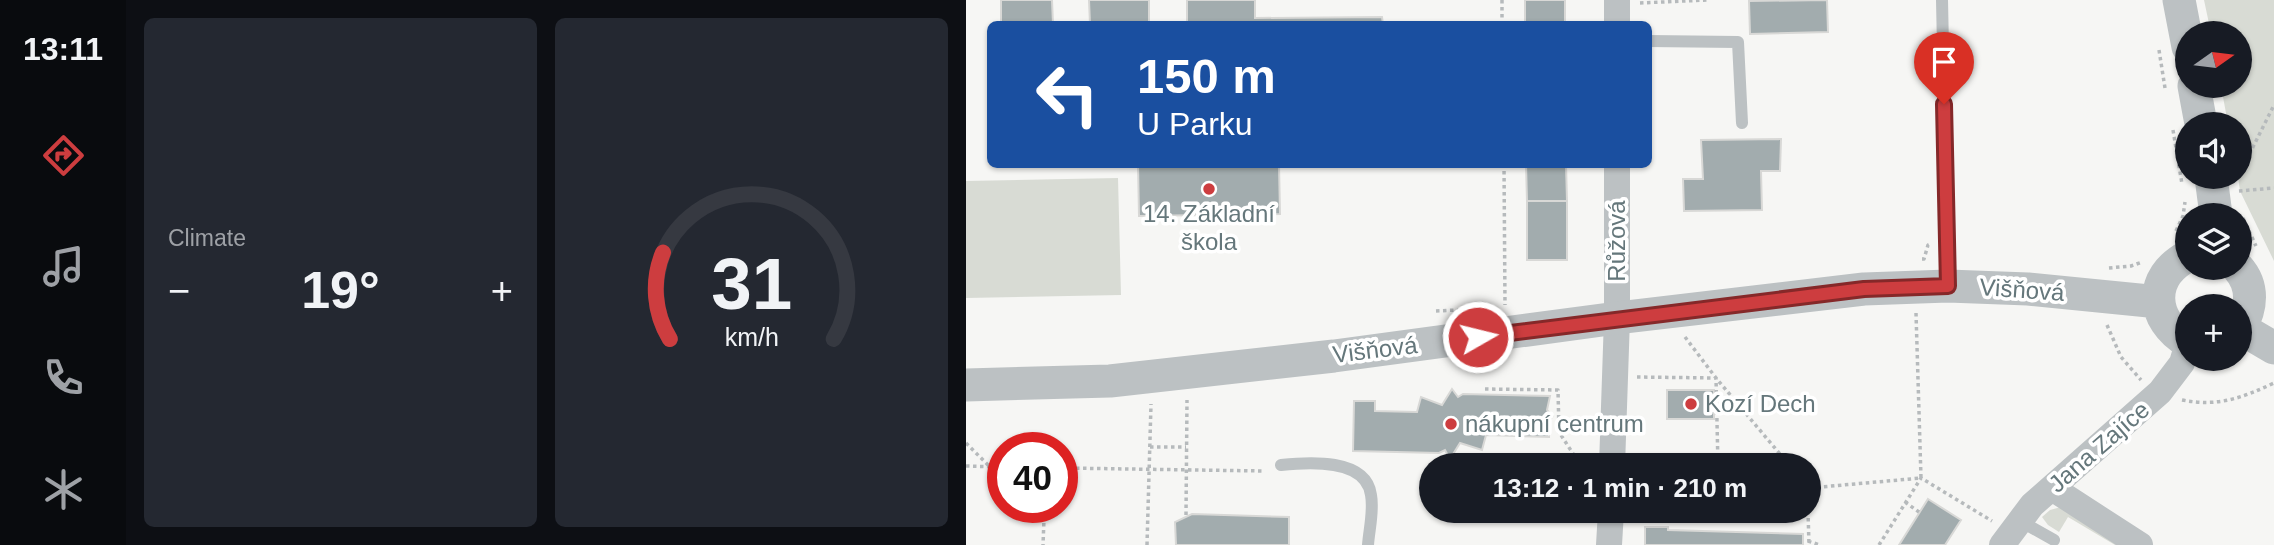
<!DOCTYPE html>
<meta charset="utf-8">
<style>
:root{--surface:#171b24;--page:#242831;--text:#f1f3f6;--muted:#9ea1a6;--line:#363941;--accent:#cd3d3f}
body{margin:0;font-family:Helvetica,sans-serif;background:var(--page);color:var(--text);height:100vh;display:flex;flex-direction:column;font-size:26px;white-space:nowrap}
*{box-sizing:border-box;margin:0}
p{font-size:23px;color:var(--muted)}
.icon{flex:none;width:38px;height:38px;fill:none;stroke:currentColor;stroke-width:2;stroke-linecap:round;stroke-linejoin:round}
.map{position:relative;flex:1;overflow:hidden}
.details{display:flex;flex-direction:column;gap:18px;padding:18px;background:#0d0f14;width:840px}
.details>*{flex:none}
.banner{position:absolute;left:21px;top:21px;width:665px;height:147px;border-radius:10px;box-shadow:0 2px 5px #0004;background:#1a4fa0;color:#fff;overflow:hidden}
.needle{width:46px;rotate:76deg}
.fabs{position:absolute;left:1209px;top:21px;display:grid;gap:14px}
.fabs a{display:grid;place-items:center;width:77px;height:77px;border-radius:50%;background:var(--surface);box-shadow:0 2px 5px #0004;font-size:35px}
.speed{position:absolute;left:21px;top:432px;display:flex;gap:14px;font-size:35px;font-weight:700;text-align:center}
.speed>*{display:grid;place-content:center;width:91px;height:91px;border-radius:50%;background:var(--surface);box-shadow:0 2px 5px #0004;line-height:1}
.speed .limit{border:10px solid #d22;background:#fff;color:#111}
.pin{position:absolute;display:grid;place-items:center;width:60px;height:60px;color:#fff;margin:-72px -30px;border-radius:50% 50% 50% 0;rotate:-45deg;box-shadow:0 0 7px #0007}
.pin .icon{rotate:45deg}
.me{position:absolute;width:77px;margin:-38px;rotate:82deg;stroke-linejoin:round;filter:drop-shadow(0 0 5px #0008)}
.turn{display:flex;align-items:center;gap:24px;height:147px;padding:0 35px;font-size:32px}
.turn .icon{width:91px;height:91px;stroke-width:2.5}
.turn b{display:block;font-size:49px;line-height:60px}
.big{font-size:52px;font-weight:700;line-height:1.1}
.details .tile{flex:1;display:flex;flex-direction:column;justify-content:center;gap:10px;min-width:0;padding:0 24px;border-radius:10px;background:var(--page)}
.details .dial{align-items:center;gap:0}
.dial svg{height:182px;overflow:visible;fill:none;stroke:var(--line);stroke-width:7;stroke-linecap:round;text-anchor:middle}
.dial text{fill:var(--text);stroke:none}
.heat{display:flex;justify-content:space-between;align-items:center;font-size:38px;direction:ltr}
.details .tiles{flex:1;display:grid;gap:18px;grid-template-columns:repeat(2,1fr)}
.trip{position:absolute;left:453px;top:453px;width:402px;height:70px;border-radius:35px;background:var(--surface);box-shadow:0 2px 5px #0004;font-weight:700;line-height:70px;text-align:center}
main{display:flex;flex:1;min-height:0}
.tabs{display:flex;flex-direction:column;width:126px;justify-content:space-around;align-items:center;background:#090b0e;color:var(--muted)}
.tabs .icon{width:49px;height:49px}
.tabs .current{color:var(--accent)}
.tabs b{font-size:32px;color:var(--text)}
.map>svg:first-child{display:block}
.green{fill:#d8dbd4}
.building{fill:#a2acae;stroke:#d8d8d6;stroke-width:2}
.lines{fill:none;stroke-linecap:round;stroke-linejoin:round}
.path{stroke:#b6babc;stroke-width:3.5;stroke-dasharray:3.5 3.5;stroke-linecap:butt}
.service{stroke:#bcc1c3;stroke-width:12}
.minor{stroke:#bcc1c3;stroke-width:26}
.tertiary{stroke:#bcc1c3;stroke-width:33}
.route-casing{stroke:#852829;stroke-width:18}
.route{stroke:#cd3d3f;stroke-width:12}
.poi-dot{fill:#cd3d3f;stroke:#fff;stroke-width:2.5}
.labels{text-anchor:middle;stroke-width:7;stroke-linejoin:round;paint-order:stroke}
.poi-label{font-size:24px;fill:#65777b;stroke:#fff;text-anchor:start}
.street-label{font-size:24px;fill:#65777b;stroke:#fff}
</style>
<main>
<nav class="tabs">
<b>13:11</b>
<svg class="icon current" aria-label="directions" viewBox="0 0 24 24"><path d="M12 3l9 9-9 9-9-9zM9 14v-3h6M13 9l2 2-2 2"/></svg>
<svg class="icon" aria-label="music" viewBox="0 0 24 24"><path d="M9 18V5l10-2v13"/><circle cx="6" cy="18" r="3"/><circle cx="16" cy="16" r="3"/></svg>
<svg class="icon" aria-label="phone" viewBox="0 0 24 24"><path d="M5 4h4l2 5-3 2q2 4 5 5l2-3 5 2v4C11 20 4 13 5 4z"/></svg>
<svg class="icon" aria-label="climate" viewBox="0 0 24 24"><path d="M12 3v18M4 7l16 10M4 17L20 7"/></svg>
</nav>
<section class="details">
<div class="tiles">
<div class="tile"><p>Climate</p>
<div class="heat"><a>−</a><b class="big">19°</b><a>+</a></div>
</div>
<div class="tile dial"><svg viewBox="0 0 100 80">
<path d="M14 69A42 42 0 1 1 86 69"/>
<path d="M14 69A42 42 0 0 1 11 31" stroke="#cd3d3f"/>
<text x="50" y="56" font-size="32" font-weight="700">31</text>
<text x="50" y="72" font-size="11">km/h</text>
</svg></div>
</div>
</section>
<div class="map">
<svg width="1308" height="545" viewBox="0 0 1308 545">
<rect width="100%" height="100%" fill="#f6f6f4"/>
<path class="green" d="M1238 0H1308V261L1274 191 1272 177H1274V124H1262L1255 86H1274V33H1245Z
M152 178 155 295 0 298V181Z
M1095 507 1170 545H1149L1102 517 1093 532 1082 525 1076 517 1084 510Z"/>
<path class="building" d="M35 0H86L87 24H35Z
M123 0H183V24H124Z
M221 0H289V18L416 17 417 24H221Z
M559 0H599V24H559Z
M861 0 862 32 784 34 783 1Z
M815 139 814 171H795L796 210 718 211 717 179H737L735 140Z
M172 164H313L314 214 173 216Z
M560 164H600L601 201H561Z
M561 201H601V260H561Z
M486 389 492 397 497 394 584 396 581 410 587 416 581 423 583 425V437L520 435 516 450 494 443 484 459 479 450 473 453 387 451 388 401H409V411L451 412 455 397 476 405Z
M701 390H748V419H701Z
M962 499 995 520 979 545H933Z
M226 514 323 517V545H210L209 522Z
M679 527H702V530L837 534V545H679Z"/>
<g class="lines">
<path class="path" d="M536 0V24
M674 3 741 0
M1193 50 1199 88
M1207 130 1216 184
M538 164 539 305
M1274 173 1308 105
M1273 191 1308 188
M1277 218 1290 246
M1210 231 1217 216 1219 202
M956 259H958L962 245 964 244
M1143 268 1165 266 1176 262
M470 311 492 310
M1141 325 1155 357 1175 380
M719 337 750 378 824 466
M671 377 750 378 752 466
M519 389 592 390 593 432 615 466
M1216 400C1252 407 1276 398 1308 383
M0 443 37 480
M184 447H220
M0 466 37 467
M96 468 298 471
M844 488 955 478 950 313
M939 502 953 512
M65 508 78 519 77 545
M842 511 843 545
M833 512H842
M220 515 221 400
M842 541 854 545
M181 545 185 404
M913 545 955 478 1026 521"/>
<path class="service" d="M976 0 982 285
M682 41 772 42 776 123
M315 465C343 462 400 458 405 495 408 511 403 530 402 545
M1054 521 1088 540"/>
<path class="minor" d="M651 24V0
M646 466 651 318V164
M1086 488 1174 545
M643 545 645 511
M1036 545 1066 505 1194 392 1216 363 1222 343"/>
<path class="tertiary" d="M1213 0 1222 47
M1228 86 1235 124
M1245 177 1250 215
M1222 256C1182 277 1184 320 1222 342
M1272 268C1288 286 1286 308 1274 328
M1274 328 1308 348
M0 385 144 381 368 356 651 318 898 289 982 286 1062 289 1193 302"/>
</g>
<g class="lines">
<g class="route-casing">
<path id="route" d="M512 337 898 289 982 286 978 104"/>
</g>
<use href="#route" class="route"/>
</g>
<g class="poi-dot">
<circle cx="243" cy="189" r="7"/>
<circle cx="725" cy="404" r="7"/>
<circle cx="485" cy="424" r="7"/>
</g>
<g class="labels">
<g class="poi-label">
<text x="243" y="222" text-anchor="middle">14. Základní<tspan x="243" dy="28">škola</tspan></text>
<text x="739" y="412">Kozí Dech</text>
<text x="499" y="432">nákupní centrum</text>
</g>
<g class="street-label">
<text transform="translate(651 241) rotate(-90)" y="8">Růžová</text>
<text transform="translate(1056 290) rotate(4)" y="8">Višňová</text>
<text transform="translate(409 350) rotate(-7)" y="8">Višňová</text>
<text transform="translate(1133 447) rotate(-41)" y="8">Jana Zajíce</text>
</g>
</g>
</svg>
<div class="fabs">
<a><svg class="needle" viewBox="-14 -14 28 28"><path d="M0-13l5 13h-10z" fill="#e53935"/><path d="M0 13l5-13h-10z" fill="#9ea1a6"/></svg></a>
<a><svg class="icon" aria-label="sound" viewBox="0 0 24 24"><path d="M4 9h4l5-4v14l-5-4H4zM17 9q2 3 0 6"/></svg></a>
<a><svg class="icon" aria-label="layers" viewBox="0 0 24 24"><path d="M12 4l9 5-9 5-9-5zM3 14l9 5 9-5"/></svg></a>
<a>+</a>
</div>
<div class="speed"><div class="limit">40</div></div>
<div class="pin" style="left:978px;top:104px;background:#d93025"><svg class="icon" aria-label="arrive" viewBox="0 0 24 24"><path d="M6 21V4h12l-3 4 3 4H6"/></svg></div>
<svg class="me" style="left:512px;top:337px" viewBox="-20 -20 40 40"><circle r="17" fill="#cd3d3f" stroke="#fff" stroke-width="3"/><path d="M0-11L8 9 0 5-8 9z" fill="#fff"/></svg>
<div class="trip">13:12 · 1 min · 210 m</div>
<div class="banner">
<div class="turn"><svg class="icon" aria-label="left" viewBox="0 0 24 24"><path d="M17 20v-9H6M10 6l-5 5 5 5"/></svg><div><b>150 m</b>U Parku</div></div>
</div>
</div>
</main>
